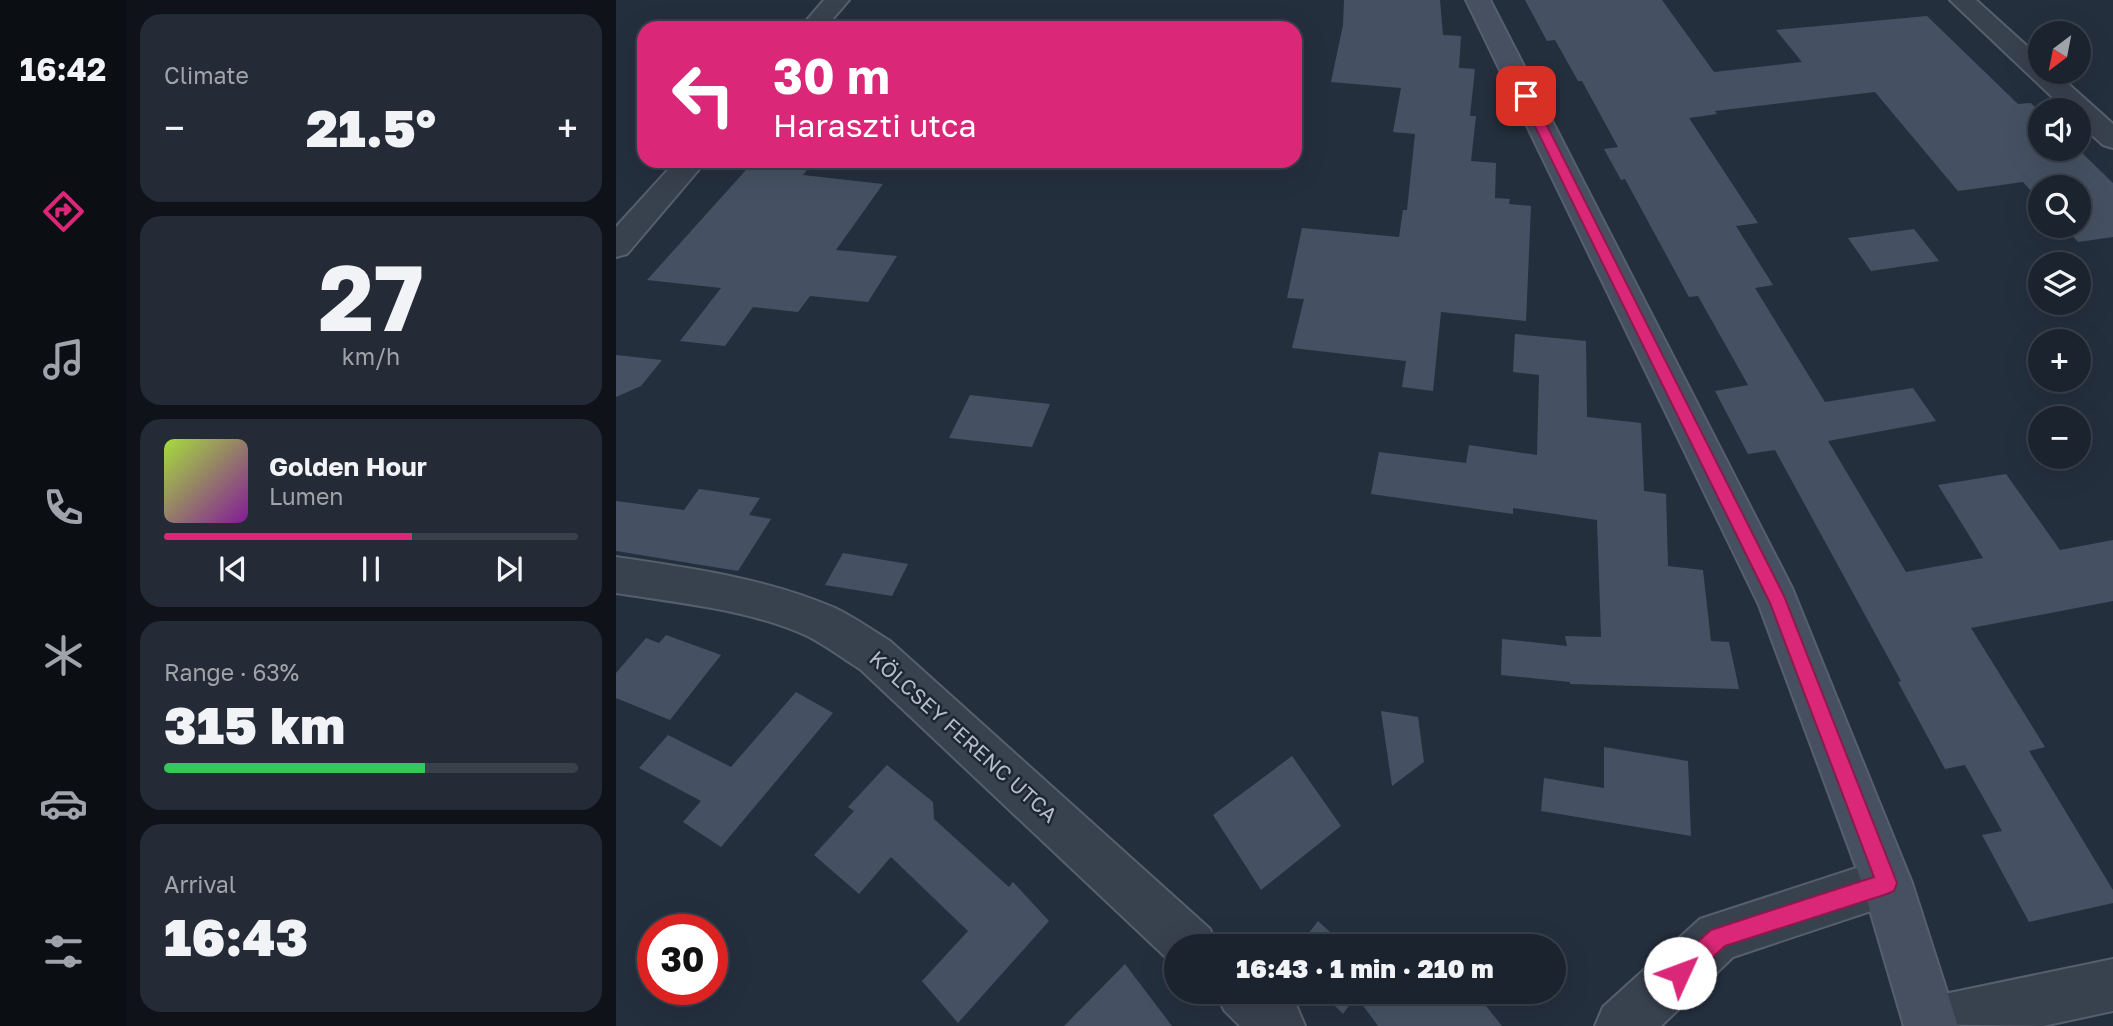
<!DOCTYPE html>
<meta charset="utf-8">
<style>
:root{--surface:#1b232e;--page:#242b36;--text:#f1f3f6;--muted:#a0a4aa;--line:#39404a;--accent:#db2777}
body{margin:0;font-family:"Golos Text",sans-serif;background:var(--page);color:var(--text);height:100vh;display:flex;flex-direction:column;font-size:26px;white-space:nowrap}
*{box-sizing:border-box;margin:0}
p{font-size:23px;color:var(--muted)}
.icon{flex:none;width:38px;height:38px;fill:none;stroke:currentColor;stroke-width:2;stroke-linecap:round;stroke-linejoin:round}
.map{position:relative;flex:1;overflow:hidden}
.side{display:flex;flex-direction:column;gap:14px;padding:14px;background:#0f1319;width:490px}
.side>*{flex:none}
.hud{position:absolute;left:21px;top:21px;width:665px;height:147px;border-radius:21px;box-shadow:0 7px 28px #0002,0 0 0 2px var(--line);background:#db2777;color:#fff;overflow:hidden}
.needle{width:46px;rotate:212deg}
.fabs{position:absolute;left:1412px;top:21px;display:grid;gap:14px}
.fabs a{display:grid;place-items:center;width:63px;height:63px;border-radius:50%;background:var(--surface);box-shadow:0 7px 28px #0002,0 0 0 2px var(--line);font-size:35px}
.speed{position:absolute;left:21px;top:914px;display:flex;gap:14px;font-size:35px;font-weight:700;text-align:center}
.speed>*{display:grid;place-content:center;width:91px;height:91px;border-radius:50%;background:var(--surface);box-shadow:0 7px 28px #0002,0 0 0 2px var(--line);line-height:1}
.speed .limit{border:10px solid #d22;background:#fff;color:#111}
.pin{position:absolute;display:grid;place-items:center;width:60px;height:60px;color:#fff;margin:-30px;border-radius:14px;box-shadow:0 4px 10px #0006}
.me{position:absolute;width:77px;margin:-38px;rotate:47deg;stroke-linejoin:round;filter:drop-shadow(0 0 5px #0008)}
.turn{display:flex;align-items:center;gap:24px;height:147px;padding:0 21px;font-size:32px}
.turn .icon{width:91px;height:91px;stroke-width:2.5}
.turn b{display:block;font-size:49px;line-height:60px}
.big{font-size:52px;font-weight:800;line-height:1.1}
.side .tile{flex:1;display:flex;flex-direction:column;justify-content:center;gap:10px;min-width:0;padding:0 24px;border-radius:21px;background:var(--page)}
.side .dial{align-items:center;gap:0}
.dial b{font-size:91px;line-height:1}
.song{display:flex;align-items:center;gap:21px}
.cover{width:84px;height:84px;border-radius:10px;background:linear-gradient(135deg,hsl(80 70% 55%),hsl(290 70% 35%))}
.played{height:7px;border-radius:4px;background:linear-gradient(90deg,var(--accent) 60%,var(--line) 60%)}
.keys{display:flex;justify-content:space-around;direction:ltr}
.heat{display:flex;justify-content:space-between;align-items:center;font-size:38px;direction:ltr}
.charge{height:10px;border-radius:5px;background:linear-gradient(90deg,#34c759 63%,var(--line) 0)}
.trip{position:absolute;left:548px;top:934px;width:402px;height:70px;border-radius:35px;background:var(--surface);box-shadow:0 7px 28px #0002,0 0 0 2px var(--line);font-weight:800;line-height:70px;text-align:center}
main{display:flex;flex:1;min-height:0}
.tabs{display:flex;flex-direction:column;width:126px;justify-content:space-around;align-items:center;background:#0b0e12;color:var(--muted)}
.tabs .icon{width:49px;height:49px}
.tabs .on{color:var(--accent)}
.tabs b{font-size:32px;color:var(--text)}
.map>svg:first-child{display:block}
.building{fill:#455162}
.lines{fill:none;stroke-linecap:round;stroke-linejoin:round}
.street-casing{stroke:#565f6c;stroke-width:4}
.secondary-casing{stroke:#565f6c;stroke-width:4}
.street{fill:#38414e;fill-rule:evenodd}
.secondary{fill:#465061;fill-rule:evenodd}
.route{fill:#db2777;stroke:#8e194d;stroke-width:2}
.labels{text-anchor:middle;stroke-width:5;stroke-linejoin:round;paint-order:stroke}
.street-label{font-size:21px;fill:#b4bcc9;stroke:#1d2633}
</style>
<main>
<nav class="tabs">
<b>16:42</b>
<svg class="icon on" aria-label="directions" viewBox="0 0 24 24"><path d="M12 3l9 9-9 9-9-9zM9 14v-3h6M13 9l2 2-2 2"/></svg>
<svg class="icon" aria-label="music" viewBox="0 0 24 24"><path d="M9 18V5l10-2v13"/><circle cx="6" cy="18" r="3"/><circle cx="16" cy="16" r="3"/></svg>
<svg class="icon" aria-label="phone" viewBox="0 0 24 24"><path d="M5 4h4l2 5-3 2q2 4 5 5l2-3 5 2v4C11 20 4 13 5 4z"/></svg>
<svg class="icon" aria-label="climate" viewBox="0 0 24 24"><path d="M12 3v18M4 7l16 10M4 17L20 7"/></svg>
<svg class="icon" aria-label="car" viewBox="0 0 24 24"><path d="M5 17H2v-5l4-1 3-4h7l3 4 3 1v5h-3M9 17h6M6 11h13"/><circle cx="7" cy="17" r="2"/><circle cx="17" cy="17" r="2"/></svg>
<svg class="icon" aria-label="filters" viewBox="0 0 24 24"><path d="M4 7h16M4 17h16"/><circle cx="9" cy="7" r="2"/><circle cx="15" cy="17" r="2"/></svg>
</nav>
<section class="side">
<div class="tile"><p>Climate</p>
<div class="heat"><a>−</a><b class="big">21.5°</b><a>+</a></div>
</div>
<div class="tile dial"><b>27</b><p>km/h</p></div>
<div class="tile">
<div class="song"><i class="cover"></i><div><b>Golden Hour</b><p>Lumen</p></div></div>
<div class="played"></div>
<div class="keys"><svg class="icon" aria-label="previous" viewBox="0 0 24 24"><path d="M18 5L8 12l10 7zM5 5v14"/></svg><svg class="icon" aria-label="pause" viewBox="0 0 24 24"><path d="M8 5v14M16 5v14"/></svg><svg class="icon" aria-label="next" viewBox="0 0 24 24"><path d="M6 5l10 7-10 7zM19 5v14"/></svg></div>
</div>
<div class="tile"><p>Range · 63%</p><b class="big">315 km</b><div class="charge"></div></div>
<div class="tile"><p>Arrival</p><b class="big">16:43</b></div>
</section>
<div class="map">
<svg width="1497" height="1026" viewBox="0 0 1497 1026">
<rect width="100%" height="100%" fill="#242f3e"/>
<path class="building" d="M728 0H824L827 35 845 36 843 68 859 69 854 116H860L855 161 880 163 879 198 894 199 893 204 915 206 910 321 825 312 817 391 786 387 790 361 676 348 688 299 671 298 686 228 783 237 787 210H791L799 134 777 132 785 88 715 82 727 25Z
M909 0H1046L1098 72 1186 62 1160 30 1311 16 1402 104 1415 103 1424 112V149H1462L1497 183V237L1462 242 1448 226H1463V187H1424V201L1407 182 1342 191 1259 92 1099 111 1101 114 1073 118 1142 223 1120 226 1157 285 1139 288 1209 402 1297 388 1320 421 1212 441 1290 572 1367 558 1322 485 1390 474 1444 550 1497 540V601L1355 628 1429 747 1413 751 1497 890V903L1413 922 1366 835 1386 831 1349 765 1329 769 1282 682 1285 681 1159 450 1132 454 1099 391 1132 385 1082 296 1073 297 1009 179 1005 180 988 149 1002 147 966 81H962L939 40 931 41Z
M138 161H198L187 175 267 184 220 250 281 256 252 302 194 296 182 312 137 307 109 346 64 341 105 288 31 280Z
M1298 229 1323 261 1255 271 1232 238Z
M899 334 970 341 971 417 1025 423 1028 491 1050 494 1052 566 1087 570 1095 641 1113 642 1123 689 954 684V682L885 675 886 639 951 646 949 636 985 637 981 520 897 508V514L755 494 763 452 850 463 853 445 921 455 923 375 897 372Z
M0 355 46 360 25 386 0 397Z
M354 395 434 404 416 447 333 438Z
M83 489 144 498 133 515 155 519 122 571 0 551V501L68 510Z
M227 553 292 564 276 596 209 585Z
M50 635 105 655 54 720 0 698V673L30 638 43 643Z
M180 692 217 713 105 847 67 822 85 801 23 768 52 735 115 767Z
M765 711 802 717 808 762 776 786Z
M988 747 1072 761 1075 836 925 811 928 778 988 788Z
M676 756 725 826 645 890 597 815Z
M271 765 317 802 318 819 393 887 397 882 433 921 342 1023 306 981 352 931 275 857 243 894 198 855 238 811 232 807Z
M702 921 713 931 730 947H682Z
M509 964 556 1026H448Z
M705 992H859L886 1026H762L740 996 727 1014Z"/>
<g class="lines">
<g class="street-casing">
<path id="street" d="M208 0H233L209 28H184Z
M1334 0H1360L1424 58V72H1439L1497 124V148L1487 145 1463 123V110H1450Z
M60 161H90L11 254 0 257V227Z
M0 557C74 568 149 578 219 608 238 617 256 630 274 641L594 929 601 947H560L558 965 244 669C226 658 208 644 189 635 131 609 63 603 0 593Z
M1271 858 1288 866 1296 883 1288 900 1117 957 1045 1026H979L987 1007 1084 919Z
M1497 959V1011L1427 1026 1287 1024 1295 1005 1314 997Z
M600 992H665L681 1007 689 1026H624L608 1010Z"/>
</g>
<g class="secondary-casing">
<path id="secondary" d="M850 0H874L1176 588 1296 883 1342 1026H1288L1246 883 1143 605Z"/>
</g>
<use href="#street" class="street"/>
<use href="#secondary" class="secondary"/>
</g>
<path class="route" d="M910 93 916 96 1168 596 1281 883 1278 891 1271 894 1109 946 1072 980 1064 983 1056 980 1053 973 1056 965 1095 930 1258 877 1154 603 904 96Z"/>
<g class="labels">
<g class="street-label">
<text transform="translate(347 737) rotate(42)" y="7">KÖLCSEY FERENC UTCA</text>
</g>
</g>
</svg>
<div class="fabs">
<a><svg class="needle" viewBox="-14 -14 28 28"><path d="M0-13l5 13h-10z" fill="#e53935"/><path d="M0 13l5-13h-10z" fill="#a0a4aa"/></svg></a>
<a><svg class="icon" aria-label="sound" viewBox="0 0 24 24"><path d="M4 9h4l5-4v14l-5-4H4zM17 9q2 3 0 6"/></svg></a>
<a><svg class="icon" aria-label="search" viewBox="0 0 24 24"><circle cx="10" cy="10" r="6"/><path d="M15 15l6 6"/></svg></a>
<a><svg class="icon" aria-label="layers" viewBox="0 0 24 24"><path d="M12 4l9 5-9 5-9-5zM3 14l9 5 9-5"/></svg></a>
<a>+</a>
<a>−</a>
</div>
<div class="speed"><div class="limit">30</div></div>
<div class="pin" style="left:910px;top:96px;background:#d93025"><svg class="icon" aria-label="arrive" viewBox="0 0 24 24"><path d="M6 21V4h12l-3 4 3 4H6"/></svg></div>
<svg class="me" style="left:1064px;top:973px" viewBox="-20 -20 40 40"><circle r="19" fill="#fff"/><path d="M0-13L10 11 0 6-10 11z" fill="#db2777"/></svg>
<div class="trip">16:43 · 1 min · 210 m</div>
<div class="hud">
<div class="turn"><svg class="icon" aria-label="left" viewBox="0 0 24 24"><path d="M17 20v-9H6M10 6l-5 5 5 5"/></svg><div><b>30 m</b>Haraszti utca</div></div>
</div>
</div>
</main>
